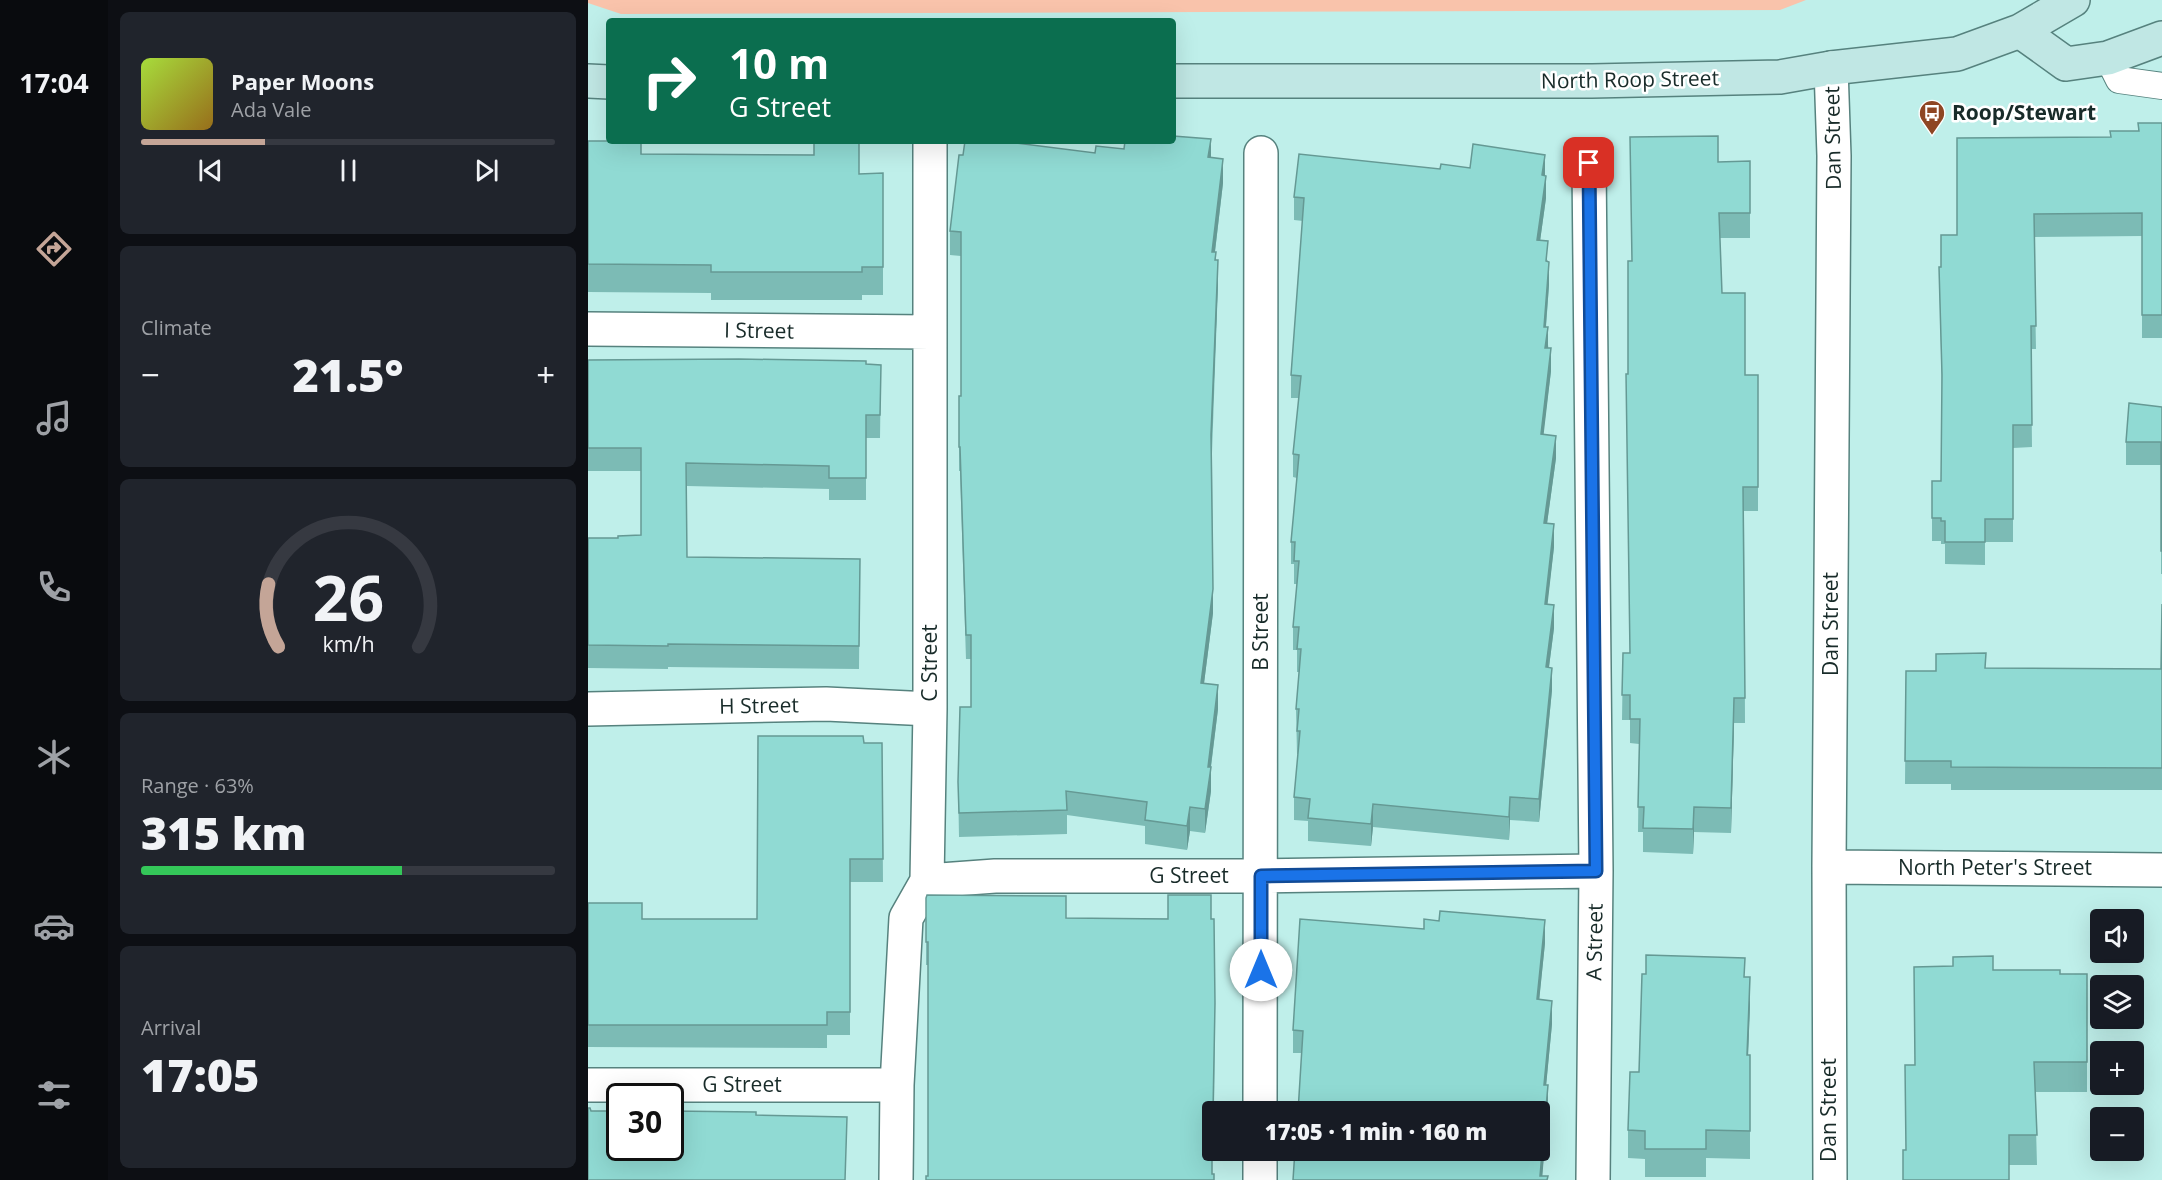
<!DOCTYPE html>
<meta charset="utf-8">
<style>
:root{--surface:#171b24;--page:#20242c;--text:#f1f3f6;--muted:#9ea1a6;--line:#363941;--accent:#c4a597}
body{margin:0;font-family:"Open Sans",sans-serif;background:var(--page);color:var(--text);height:100vh;display:flex;flex-direction:column;font-size:22px;white-space:nowrap}
*{box-sizing:border-box;margin:0}
p{font-size:20px;color:var(--muted)}
.icon{flex:none;width:33px;height:33px;fill:none;stroke:currentColor;stroke-width:2;stroke-linecap:round;stroke-linejoin:round}
.map{position:relative;flex:1;overflow:hidden}
.side{display:flex;flex-direction:column;gap:12px;padding:12px;background:#0d0f14;width:480px}
.side>*{flex:none}
.hud{position:absolute;left:18px;top:18px;width:570px;height:126px;border-radius:6px;box-shadow:0 6px 24px #0002;background:#0b6e4f;color:#fff;overflow:hidden}
.buttons{position:absolute;left:1502px;top:909px;display:grid;gap:12px}
.buttons a{display:grid;place-items:center;width:54px;height:54px;border-radius:6px;background:var(--surface);box-shadow:0 6px 24px #0002;font-size:30px}
.speed{position:absolute;left:18px;top:1083px;display:flex;gap:12px;font-size:30px;font-weight:700;text-align:center}
.speed>*{display:grid;place-content:center;width:78px;height:78px;border-radius:50%;background:var(--surface);box-shadow:0 6px 24px #0002;line-height:1}
.speed .limit{border:3px solid #111;border-radius:9px;background:#fff;color:#111}
.pin{position:absolute;display:grid;place-items:center;width:51px;height:51px;color:#fff;margin:-26px;border-radius:12px;box-shadow:0 3px 9px #0006}
.me{position:absolute;width:66px;margin:-33px;rotate:0deg;stroke-linejoin:round;filter:drop-shadow(0 0 4px #0008)}
.turn{display:flex;align-items:center;gap:21px;height:126px;padding:0 24px;font-size:27px}
.turn .icon{width:78px;height:78px;stroke-width:2.5}
.turn b{display:block;font-size:42px;line-height:51px}
.big{font-size:45px;font-weight:800;line-height:1.1}
.side .card{flex:1;display:flex;flex-direction:column;justify-content:center;gap:9px;min-width:0;padding:0 21px;border-radius:9px;background:var(--page)}
.side .dial{align-items:center;gap:0}
.dial svg{height:156px;overflow:visible;fill:none;stroke:var(--line);stroke-width:7;stroke-linecap:round;text-anchor:middle}
.dial text{fill:var(--text);stroke:none}
.song{display:flex;align-items:center;gap:18px}
.cover{width:72px;height:72px;border-radius:9px;background:linear-gradient(135deg,hsl(80 70% 55%),hsl(40 70% 35%))}
.played{height:6px;border-radius:3px;background:linear-gradient(90deg,var(--accent) 30%,var(--line) 30%)}
.keys{display:flex;justify-content:space-around;direction:ltr}
.heat{display:flex;justify-content:space-between;align-items:center;font-size:33px;direction:ltr}
.charge{height:9px;border-radius:4px;background:linear-gradient(90deg,#34c759 63%,var(--line) 0)}
.trip{position:absolute;left:614px;top:1101px;width:348px;height:60px;border-radius:6px;background:var(--surface);box-shadow:0 6px 24px #0002;font-weight:800;line-height:60px;text-align:center}
main{display:flex;flex:1;min-height:0}
.tabs{display:flex;flex-direction:column;width:108px;justify-content:space-around;align-items:center;background:#090b0e;color:var(--muted)}
.tabs .icon{width:42px;height:42px}
.tabs .current{color:var(--accent)}
.tabs b{font-size:27px;color:var(--text)}
.map>svg:first-child{display:block}
.green{fill:#f9c3ab}
.lines{fill:none;stroke-linecap:round;stroke-linejoin:round}
.lane-casing{stroke:#56827e;stroke-width:28}
.street-casing{stroke:#56827e;stroke-width:36}
.secondary-casing{stroke:#56827e;stroke-width:36}
.lane{stroke:#fff;stroke-width:26}
.street{stroke:#fff;stroke-width:33}
.secondary{stroke:#c0e7e4;stroke-width:33}
.wall{fill:#7cbbb5}
.shaded-wall{fill:#659994}
.building{fill:#90dad3;stroke:#659994;stroke-width:1.5}
.route-casing{stroke:#114b97;stroke-width:15}
.route{stroke:#1a73e8;stroke-width:10}
.labels{text-anchor:middle;stroke-width:5;stroke-linejoin:round;paint-order:stroke}
.street-label{font-size:21px;fill:#182b29;stroke:#fff}
.poi-label{font-size:21px;font-weight:bold;fill:#182b29;stroke:#fff;text-anchor:start}
</style>
<main>
<nav class="tabs">
<b>17:04</b>
<svg class="icon current" aria-label="directions" viewBox="0 0 24 24"><path d="M12 3l9 9-9 9-9-9zM9 14v-3h6M13 9l2 2-2 2"/></svg>
<svg class="icon" aria-label="music" viewBox="0 0 24 24"><path d="M9 18V5l10-2v13"/><circle cx="6" cy="18" r="3"/><circle cx="16" cy="16" r="3"/></svg>
<svg class="icon" aria-label="phone" viewBox="0 0 24 24"><path d="M5 4h4l2 5-3 2q2 4 5 5l2-3 5 2v4C11 20 4 13 5 4z"/></svg>
<svg class="icon" aria-label="climate" viewBox="0 0 24 24"><path d="M12 3v18M4 7l16 10M4 17L20 7"/></svg>
<svg class="icon" aria-label="car" viewBox="0 0 24 24"><path d="M5 17H2v-5l4-1 3-4h7l3 4 3 1v5h-3M9 17h6M6 11h13"/><circle cx="7" cy="17" r="2"/><circle cx="17" cy="17" r="2"/></svg>
<svg class="icon" aria-label="filters" viewBox="0 0 24 24"><path d="M4 7h16M4 17h16"/><circle cx="9" cy="7" r="2"/><circle cx="15" cy="17" r="2"/></svg>
</nav>
<section class="side">
<div class="card">
<div class="song"><i class="cover"></i><div><b>Paper Moons</b><p>Ada Vale</p></div></div>
<div class="played"></div>
<div class="keys"><svg class="icon" aria-label="previous" viewBox="0 0 24 24"><path d="M18 5L8 12l10 7zM5 5v14"/></svg><svg class="icon" aria-label="pause" viewBox="0 0 24 24"><path d="M8 5v14M16 5v14"/></svg><svg class="icon" aria-label="next" viewBox="0 0 24 24"><path d="M6 5l10 7-10 7zM19 5v14"/></svg></div>
</div>
<div class="card"><p>Climate</p>
<div class="heat"><a>−</a><b class="big">21.5°</b><a>+</a></div>
</div>
<div class="card dial"><svg viewBox="0 0 100 80">
<path d="M14 69A42 42 0 1 1 86 69"/>
<path d="M14 69A42 42 0 0 1 9 37" stroke="#c4a597"/>
<text x="50" y="56" font-size="32" font-weight="700">26</text>
<text x="50" y="72" font-size="11">km/h</text>
</svg></div>
<div class="card"><p>Range · 63%</p><b class="big">315 km</b><div class="charge"></div></div>
<div class="card"><p>Arrival</p><b class="big">17:05</b></div>
</section>
<div class="map">
<svg width="1574" height="1180" viewBox="0 0 1574 1180">
<rect width="100%" height="100%" fill="#bfefea"/>
<path class="green" d="M0 0H1218L1192 10 33 14 0 3Z"/>
<g class="lines">
<g class="lane-casing">
<path id="lane" d="M1520 58 1531 80 1574 86"/>
</g>
<g class="street-casing">
<path id="street" d="M1001 163 1008 871 1005 1180
M0 329 342 332
M0 709 238 704 342 709
M1241 867 1574 870
M339 881 407 876H673L1008 871
M0 1085H309
M672 1112 673 153
M308 1180 309 1085 318 918 339 881 342 709V141
M672 1180V1150
M1242 1180 1241 867 1246 156 1243 68"/>
</g>
<g class="secondary-casing">
<path id="secondary" d="M1432 31 1478 64 1520 58 1574 38
M0 81 21 82
M585 81H1004L1192 77 1243 68 1369 54 1432 31 1485 0"/>
</g>
<use href="#lane" class="lane"/>
<use href="#street" class="street"/>
<use href="#secondary" class="secondary"/>
</g>
<path class="wall" d="M1550 123H1574V338H1554V236L1446 237 1448 349H1443L1444 447 1425 448V542H1397V565L1357 564V544H1353V541H1344V481H1353L1354 393 1351 267H1353L1369 235 1523 137 1550 131Z
M0 141 53 154 271 174 295 173V295H274V300H123V293L0 292Z
M536 149 623 158 635 183 627 252 630 284 624 453 625 613 616 683 630 709 623 767V791L617 833 602 831 599 850 557 844V826L479 815V834L371 837 370 782 383 707V659H378L372 471H371V396H373V256L362 255V231Z
M1162 161V238H1132L1134 293 1157 375H1170V511H1156L1157 723H1146L1143 833 1106 832 1105 854 1055 852V832H1050L1051 744 1042 743V720H1034L1035 653H1042L1040 374 1130 162Z
M882 168 957 175 958 198 952 241 960 262 961 285 958 327 963 371 955 434 968 458 959 523 966 547 959 604 966 628 961 667 964 690 951 822 922 820 921 840 785 827 783 846 720 841V821L706 820V797L710 754H709L708 709 711 672H709V650H705V627L709 584H706V564H703V542L709 478 705 477V454L711 398H703V375L715 221 706 220V197L852 169Z
M0 360 293 365 292 438H278V500H241V489L99 486V557L272 559 271 669 80 667V669L0 668V538H30L53 535V471H0Z
M1574 407V574H1573V465H1538V442Z
M1574 604V790H1363V784H1317L1318 671H1348V654L1398 668 1573 669Z
M276 743H294L295 882H262V1035H239V1048L0 1047V903L54 919H169Z
M338 898 478 918 623 919 627 1025 626 1112H624V1174L340 1176V965H338Z
M836 929 957 943 951 1000 964 1024 958 1085 960 1108 954 1176 960 1180 714 1053H705V1030Z
M1405 970 1472 974H1499V1092H1447L1449 1165H1421L1318 1150Z
M1058 974 1157 977 1162 1005 1160 1055H1162V1159L1118 1158V1177H1057V1159L1040 1158V1130L1051 1072Z"/>
<path class="shaded-wall" d="M623 139V163L620 157Z
M957 155V178L954 175Z
M635 159V183L624 276V252Z
M958 176V198L949 263V240Z
M630 260V284L623 458V435Z
M961 262V285L956 350V327Z
M960 327V350L957 348Z
M963 348V371L953 457V434Z
M968 436V458L956 546V523Z
M966 524V547L957 627V604Z
M625 589V613L613 707V683Z
M966 605V628L958 690V667Z
M964 668V690L951 822V799Z
M630 685V709L620 789 623 767V791L617 833V809L620 767Z
M1146 698V723L1143 833V808Z
M922 797V820L921 840V817Z
M785 804V827L783 846V824Z
M602 807V831L599 850V826Z
M1106 807V832L1105 854V829Z
M957 920V943L949 1022V999Z
M1162 977V1005L1159 1083V1055Z
M964 1001V1024L956 1108V1085Z
M960 1085V1108L954 1180H952Z"/>
<path class="building" d="M1550 123H1574V315H1554V213L1446 214 1448 326H1443L1444 425H1425V519H1397V542H1357V521H1353V518H1344V481H1353L1354 375 1351 267H1353V235H1369V138L1523 137 1522 131H1551Z
M585 136 623 139 620 157 635 159 624 252H628L627 260H630L623 435 625 589 613 683 630 685 620 767H623L617 809 602 807 599 826 557 820 559 802 478 791 479 810 371 813 370 782 372 707H383V635H378L372 447H371V396H373V232L362 231 371 155H375L377 141H412L507 153 508 146 536 149 537 141H585Z
M1130 136V162L1162 161V213H1131L1134 293H1157V375H1170V487H1155L1157 698H1146L1143 808 1106 807 1105 829 1055 828 1056 807H1050L1052 719H1042V695H1034L1035 653H1042L1038 374H1040V261H1044L1042 137Z
M0 141H53V154L226 155V141H271V174L295 173V267H274V272H123V265L0 264Z
M885 144 957 155 954 175 958 176 949 240 960 241 958 261 961 262 956 327H960L957 348H963L953 434 968 436 956 523 966 524 957 604 966 605 958 667 964 668 951 799 922 797 921 817 785 804 783 824 720 818 722 799 706 797 712 731H709L711 709H708L713 649H709L711 627H705L711 561H706L707 542H703L711 455 705 454 713 376 703 375 716 198 706 197 711 154 852 169 853 164 882 168Z
M151 359 278 361V364L293 365 292 415H278V478H241V466L98 463 99 557 272 559 271 646 80 644V646L0 645V538H30V536L53 535V448H0V360Z
M1541 403 1574 407V551H1573V442H1538Z
M1574 604V768L1363 767V761H1317L1318 671H1348V654L1398 653 1397 668 1573 669Z
M170 736H275L276 743H294L295 859H262V1012H239V1025H0V903H54V919H169Z
M339 895 478 896V918L580 919V895H623V919H626L627 1003 625 1112H624V1174H626V1180H338V1176H340V942H338V898Z
M852 911 957 920 949 999 964 1001 956 1085H960L952 1176H960L959 1180H705L707 1150H951V1112H710L715 1031 705 1030 712 919 836 929V919L851 921Z
M1058 955 1157 958 1156 977H1162L1159 1055H1162V1131L1118 1130V1149H1057V1131L1040 1130 1042 1072H1051L1054 974H1058Z
M1405 956V970H1472V974H1499V1062H1446L1449 1135H1421V1180H1315V1150H1318L1317 1065H1327L1326 967 1365 966V957Z
M0 1108H2L3 1111H32V1148H82V1111L168 1112V1115L259 1117 257 1180H0Z"/>
<g class="lines">
<g class="route-casing">
<path id="route" d="M673 970V876L1008 871 1001 163"/>
</g>
<use href="#route" class="route"/>
</g>
<defs>
<g id="bus-pin" transform="scale(1.35)"><path d="M0 17L-7.5 6A9.5 9.5 0 1 1 7.5 6Z" fill="#8e4623" stroke="#fff"/><path d="M-5-6H5V4H4V6H2V4H-2V6H-4V4H-5ZM-3.5-4V0h7V-4ZM-3.5 1.2v1.5H-2V1.2ZM2 1.2v1.5H3.5V1.2Z" fill="#fff"/></g>
</defs>
<g fill-rule="evenodd">
<use href="#bus-pin" x="1344" y="113"/>
</g>
<g class="labels">
<g class="street-label">
<text transform="translate(1042 80) rotate(-1)" y="7">North Roop Street</text>
<text transform="translate(1245 138) rotate(-91)" y="7">Dan Street</text>
<text transform="translate(171 331) rotate(1)" y="7">I Street</text>
<text transform="translate(1243 624) rotate(-90)" y="7">Dan Street</text>
<text transform="translate(673 632) rotate(-90)" y="7">B Street</text>
<text transform="translate(342 663) rotate(-90)" y="7">C Street</text>
<text transform="translate(171 706) rotate(-1)" y="7">H Street</text>
<text x="1407" y="875">North Peter's Street</text>
<text x="601" y="883">G Street</text>
<text transform="translate(1007 942) rotate(-89)" y="7">A Street</text>
<text x="154" y="1092">G Street</text>
<text transform="translate(1241 1110) rotate(-90)" y="7">Dan Street</text>
</g>
<g class="poi-label">
<text x="1364" y="120">Roop/Stewart</text>
</g>
</g>
</svg>
<div class="buttons">
<a><svg class="icon" aria-label="sound" viewBox="0 0 24 24"><path d="M4 9h4l5-4v14l-5-4H4zM17 9q2 3 0 6"/></svg></a>
<a><svg class="icon" aria-label="layers" viewBox="0 0 24 24"><path d="M12 4l9 5-9 5-9-5zM3 14l9 5 9-5"/></svg></a>
<a>+</a>
<a>−</a>
</div>
<div class="speed"><div class="limit">30</div></div>
<div class="pin" style="left:1001px;top:163px;background:#d93025"><svg class="icon" aria-label="arrive" viewBox="0 0 24 24"><path d="M6 21V4h12l-3 4 3 4H6"/></svg></div>
<svg class="me" style="left:673px;top:970px" viewBox="-20 -20 40 40"><circle r="19" fill="#fff"/><path d="M0-13L10 11 0 6-10 11z" fill="#1a73e8"/></svg>
<div class="trip">17:05 · 1 min · 160 m</div>
<div class="hud">
<div class="turn"><svg class="icon" aria-label="right" viewBox="0 0 24 24"><path d="M7 20v-9h11M14 6l5 5-5 5"/></svg><div><b>10 m</b>G Street</div></div>
</div>
</div>
</main>
